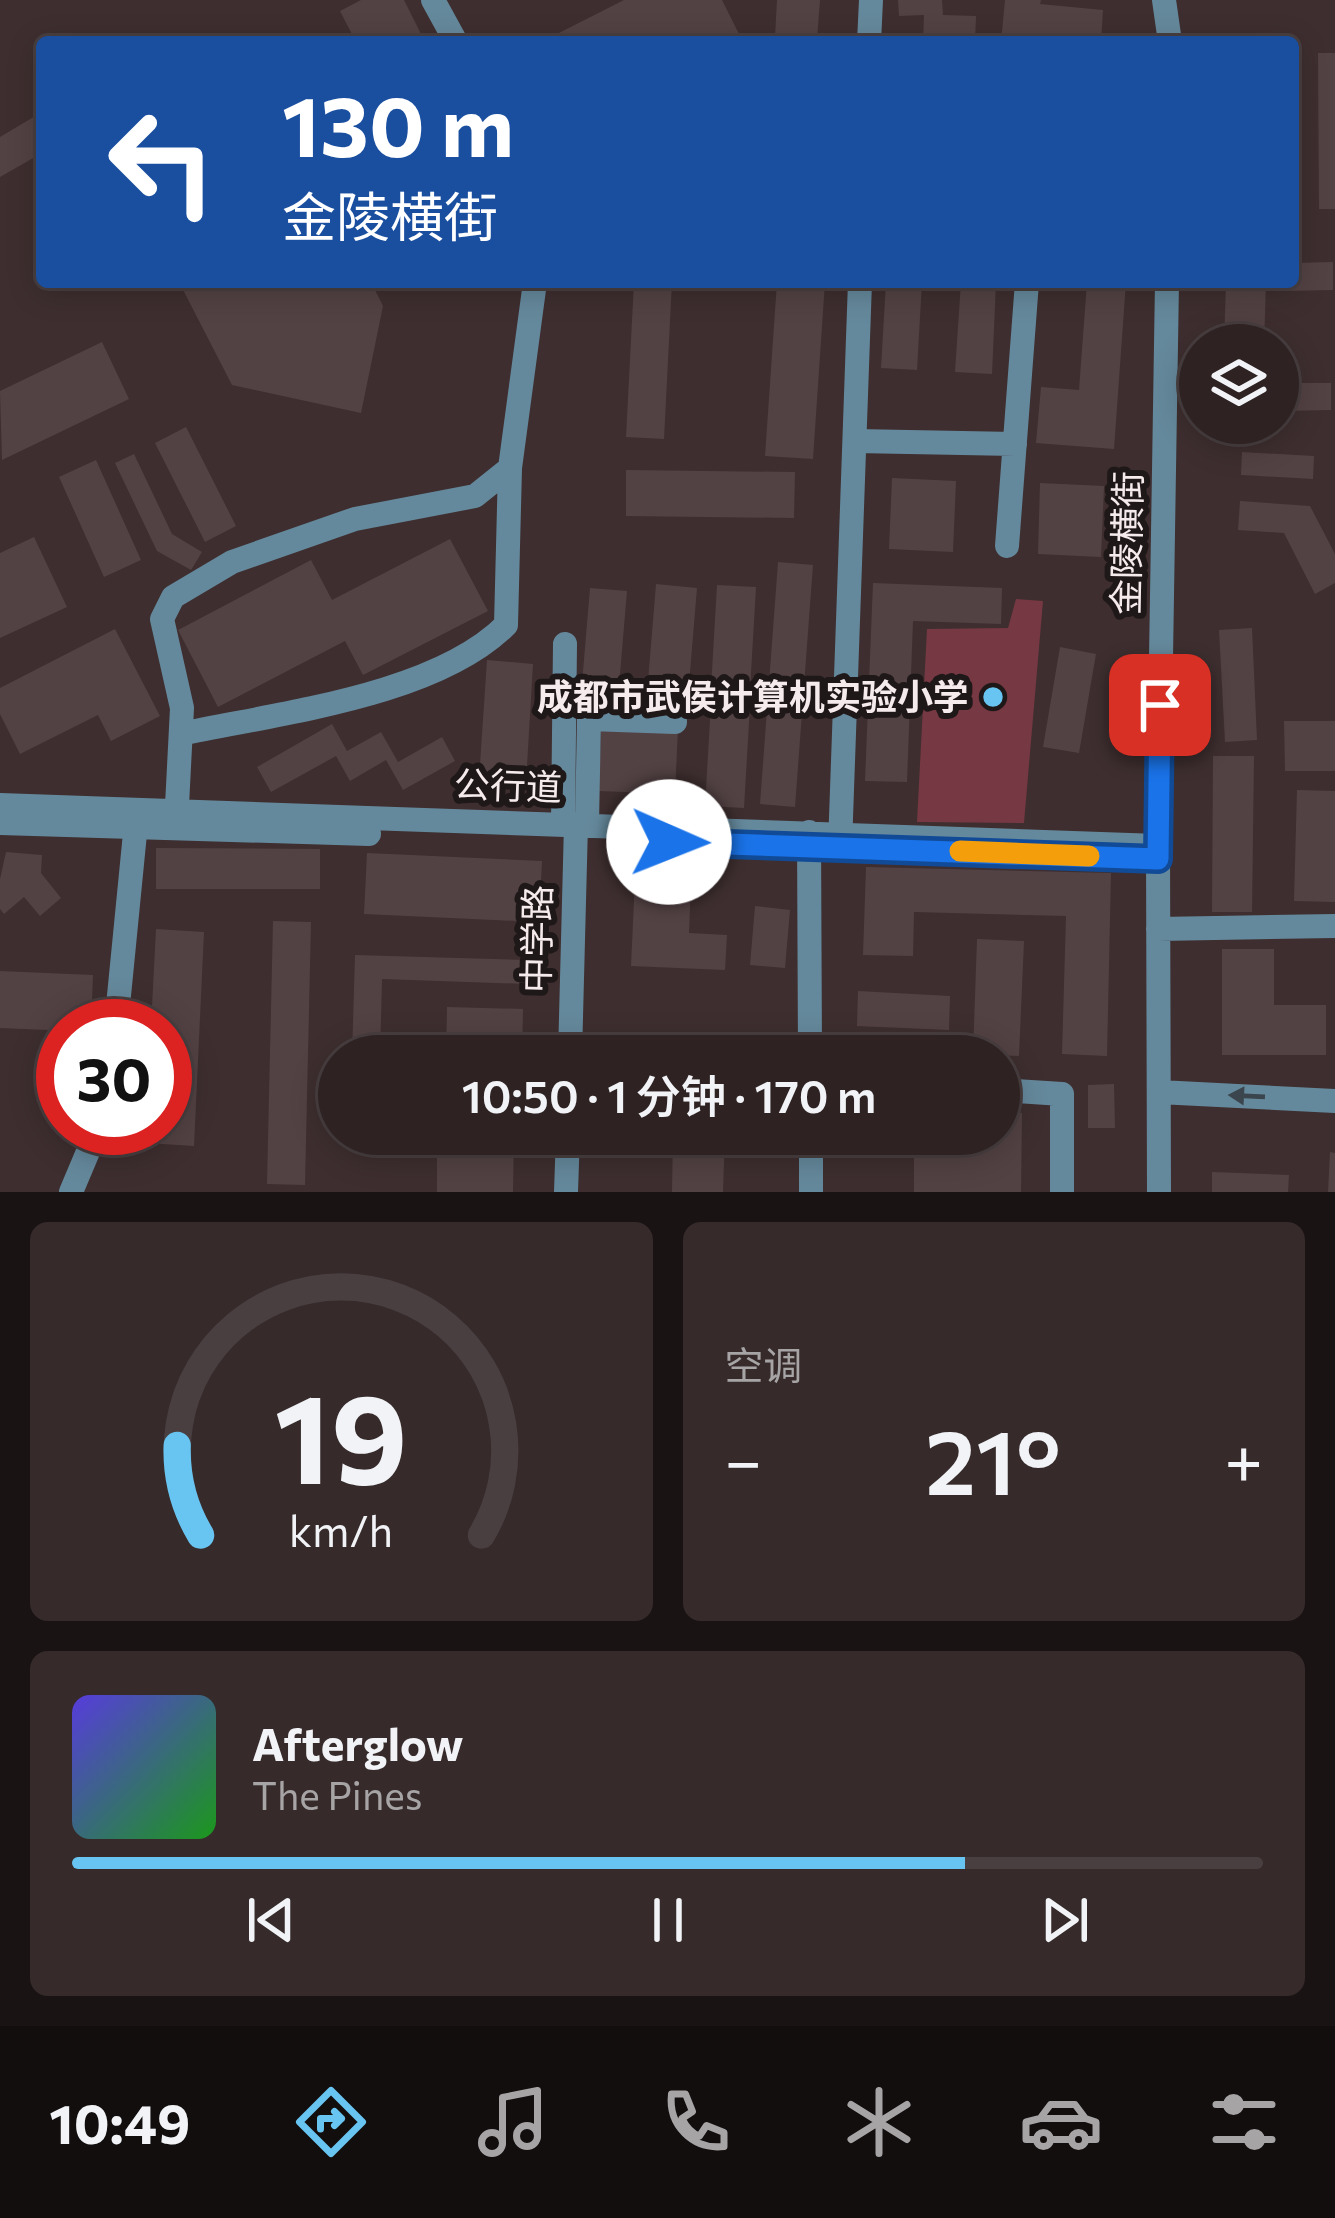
<!DOCTYPE html>
<html lang="zh">
<meta charset="utf-8">
<style>
:root{--surface:#2e2223;--page:#362a2b;--text:#f1f3f6;--muted:#a7a4a6;--line:#493f41;--accent:#68c4f0}
body{margin:0;font-family:Commissioner,"Noto Sans SC",sans-serif;background:var(--page);color:var(--text);height:100vh;display:flex;flex-direction:column;font-size:45px;white-space:nowrap}
*{box-sizing:border-box;margin:0}
p{font-size:39px;color:var(--muted)}
.icon{flex:none;width:66px;height:66px;fill:none;stroke:currentColor;stroke-width:2;stroke-linecap:round;stroke-linejoin:round}
.map{position:relative;height:1192px;overflow:hidden}
.sheet{display:flex;flex-direction:column;gap:30px;padding:30px;background:#191313;flex:1}
.sheet>*{flex:none}
.hud{position:absolute;left:36px;top:36px;width:1263px;height:252px;border-radius:12px;box-shadow:0 6px 30px #0003,0 0 0 3px var(--line);background:#1a4fa0;color:#fff;overflow:hidden}
.fabs{position:absolute;left:1179px;top:324px;display:grid;gap:24px}
.fabs a{display:grid;place-items:center;width:120px;height:120px;border-radius:50%;background:var(--surface);box-shadow:0 6px 30px #0003,0 0 0 3px var(--line);font-size:60px}
.speed{position:absolute;left:36px;top:999px;display:flex;gap:24px;font-size:60px;font-weight:700;text-align:center}
.speed>*{display:grid;place-content:center;width:156px;height:156px;border-radius:50%;background:var(--surface);box-shadow:0 6px 30px #0003,0 0 0 3px var(--line);line-height:1}
.speed .limit{border:18px solid #d22;background:#fff;color:#111}
.pin{position:absolute;display:grid;place-items:center;width:102px;height:102px;color:#fff;margin:-51px;border-radius:24px;box-shadow:0 6px 18px #0006}
.me{position:absolute;width:132px;margin:-66px;rotate:91deg;stroke-linejoin:round;filter:drop-shadow(0 0 9px #0008)}
.turn{display:flex;align-items:center;gap:42px;height:252px;padding:0 48px;font-size:54px}
.turn .icon{width:156px;height:156px;stroke-width:2.5}
.turn b{display:block;font-size:84px;line-height:102px}
.big{font-size:90px;font-weight:600;line-height:1.1}
.sheet .tile{flex:1;display:flex;flex-direction:column;justify-content:center;gap:18px;min-width:0;padding:0 42px;border-radius:18px;background:var(--page)}
.sheet .dial{align-items:center;gap:0}
.dial svg{height:312px;overflow:visible;fill:none;stroke:var(--line);stroke-width:7;stroke-linecap:round;text-anchor:middle}
.dial text{fill:var(--text);stroke:none}
.song{display:flex;align-items:center;gap:36px}
.cover{width:144px;height:144px;border-radius:18px;background:linear-gradient(135deg,hsl(250 70% 55%),hsl(120 70% 35%))}
.played{height:12px;border-radius:6px;background:linear-gradient(90deg,var(--accent) 75%,var(--line) 75%)}
.keys{display:flex;justify-content:space-around;direction:ltr}
.heat{display:flex;justify-content:space-between;align-items:center;font-size:66px;direction:ltr}
.sheet .tiles{flex:1;display:grid;gap:30px;grid-template-columns:1fr 1fr}
.tile:last-child{grid-column:span 2}
.trip{position:absolute;left:318px;top:1035px;width:702px;height:120px;border-radius:60px;background:var(--surface);box-shadow:0 6px 30px #0003,0 0 0 3px var(--line);font-weight:600;line-height:120px;text-align:center}
.tab-bar{display:flex;height:192px;justify-content:space-around;align-items:center;background:#120e0e;color:var(--muted)}
.tab-bar .icon{width:84px;height:84px}
.tab-bar .active{color:var(--accent)}
.tab-bar b{font-size:54px;color:var(--text)}
.map>svg:first-child{display:block}
.pitch{fill:#763842}
.building{fill:#534244}
.lines{fill:none;stroke-linecap:round;stroke-linejoin:round}
.minor{stroke:#65899c;stroke-width:24}
.oneway{fill:#3b454d}
.route-casing{stroke:#114b97;stroke-width:30}
.route{stroke:#1a73e8;stroke-width:21}
.slow{stroke:#f59e0b;stroke-width:21}
.poi-dot{fill:#68c4f0;stroke:#1f1819;stroke-width:4.5}
.labels{text-anchor:middle;stroke-width:12;stroke-linejoin:round;paint-order:stroke}
.street-label{font-size:36px;fill:#f6ebec;stroke:#1f1819}
.poi-label{font-size:36px;font-weight:bold;fill:#f6ebec;stroke:#1f1819;text-anchor:end}
</style>
<div class="map">
<svg width="1335" height="1192" viewBox="0 0 1335 1192">
<rect width="100%" height="100%" fill="#3e2e2f"/>
<path class="pitch" d="M1016 599 1043 601 1024 823 917 822 927 629 1008 628Z"/>
<path class="building" d="M361 0H404L425 42H356L340 11Z
M624 0H722L743 42H541Z
M777 0H820L817 40 775 37Z
M898 0H942L943 15 976 16 975 42H923L924 15 899 16Z
M1005 0H1041L1040 4 1103 10 1101 42H1001Z
M1318 53H1335V209H1319Z
M37 115 42 123V153L0 177V137Z
M1333 262V290L1286 291V282H1293V263Z
M179 282H371L383 306 361 413 232 385Z
M634 282H672L664 439 626 437Z
M777 282H825L813 459 765 456Z
M886 282H922L917 370 881 368Z
M961 282H996L992 374 955 372Z
M1087 282H1126L1114 449 1036 443 1041 387 1079 390Z
M1226 282H1266L1264 345H1224Z
M102 342 129 399 2 460 0 391Z
M1284 383H1331V410L1284 411Z
M1222 423H1262V441L1222 439Z
M186 427 236 526 205 542 155 443Z
M1242 452 1314 456 1313 479 1241 475Z
M134 454 172 534 202 552 191 570 157 551 115 463Z
M96 460 141 560 104 577 59 477Z
M626 470 795 472 794 518 626 516Z
M892 478 956 481 953 552 889 549Z
M1040 483 1104 486 1101 557 1038 554Z
M1240 501 1310 506 1335 554V583L1315 594 1284 533 1238 530Z
M34 537 67 607 0 638V553Z
M450 539 488 611 363 675 345 641 218 707 178 630 311 560 332 600Z
M778 562 813 565 795 807 760 804Z
M873 583 1002 588 1001 624 913 621 907 782 865 781Z
M656 584 697 588 689 684 648 681Z
M717 585 756 587 750 690 711 688Z
M590 588 627 591 619 686 582 683Z
M1252 628 1257 740 1225 742 1219 630Z
M115 629 160 716 111 741 98 715 20 754 0 714V688Z
M1060 647 1096 654 1079 753 1043 747Z
M487 660 533 664 526 783 479 779Z
M711 703 750 705 744 808 705 806Z
M1284 721H1335V771H1285Z
M332 724 347 751 381 732 398 762 442 737 455 761 403 790 386 760 350 781 336 756 271 792 257 767Z
M601 725 678 728 675 794 599 791Z
M1213 756H1254L1252 912H1212Z
M1297 790 1335 791V902L1294 901Z
M156 848 320 849V889H156Z
M6 852 42 855 41 873 61 898 40 916 24 897 4 914 0 909V879Z
M367 853 542 861 539 922 364 914Z
M866 867 1111 873 1107 1056 1062 1054 1066 916 914 912 913 956 863 955Z
M635 878 691 881 689 933 727 935 725 970 631 966Z
M755 906 790 910 785 968 750 965Z
M273 921 311 922 305 1185 267 1184Z
M156 929 204 932 194 1146 146 1143V1128H165V1026H151Z
M977 939 1024 941 1019 1056 973 1054Z
M1222 949H1274V1005H1326V1055H1222Z
M355 955 528 960 527 984 382 979 380 1056H352Z
M0 971 93 975 91 1026H63V1105L45 1104 48 1030 0 1028Z
M858 991 950 996 949 1030 857 1026Z
M447 1007 523 1009 522 1056H446Z
M676 1036 727 1037 726 1056H675Z
M1114 1084 1115 1128H1088V1085Z
M999 1113H1022L1021 1192H914V1134H999Z
M437 1134H514L513 1192H437Z
M673 1134H725L723 1192H672Z
M1330 1152 1335 1153V1192H1328Z
M1212 1172 1289 1175 1288 1192H1212Z"/>
<g class="lines">
<path class="minor" d="M433 0 456 42
M1164 0 1170 42
M869 42 871 0
M855 441 1015 444
M1007 546 1027 282
M181 734C278 713 435 696 506 625L510 468
M0 805 1158 846
M0 823 369 834
M563 824 565 644
M176 825 182 708 162 619 173 597 232 562 355 519 475 496 510 468 535 282
M587 825 589 719 675 722
M809 832 810 1056
M840 846 860 282
M1158 929 1335 926
M116 1026 137 813
M570 1056 576 824
M999 1090 1062 1094V1192
M1159 1092 1335 1101
M811 1134V1192
M71 1192 98 1128
M566 1192 568 1134
M1159 1192 1158 846 1167 282"/>
</g>
<defs><path id="oneway-solid" d="M-6-.8H1V-3.2L6.5 0L1 3.2V.8H-6Z" transform="scale(3)"/></defs>
<use class="oneway" href="#oneway-solid" transform="translate(1247 1096) rotate(-177)"/>
<g class="lines">
<g class="route-casing">
<path id="route" d="M669 842 1158 859 1160 705"/>
</g>
<use href="#route" class="route"/>
<path class="slow" d="M960 851 1089 856"/>
</g>
<circle class="poi-dot" cx="993" cy="697" r="12"/>
<g class="labels">
<g class="street-label">
<text transform="translate(1127 543) rotate(-89)" y="13">金陵横街</text>
<text transform="translate(508 786) rotate(2)" y="13">公行道</text>
<text transform="translate(537 939) rotate(-89)" y="13">中学路</text>
</g>
<g class="poi-label">
<text x="969" y="710">成都市武侯计算机实验小学</text>
</g>
</g>
</svg>
<div class="fabs">
<a><svg class="icon" aria-label="layers" viewBox="0 0 24 24"><path d="M12 4l9 5-9 5-9-5zM3 14l9 5 9-5"/></svg></a>
</div>
<div class="speed"><div class="limit">30</div></div>
<div class="pin" style="left:1160px;top:705px;background:#d93025"><svg class="icon" aria-label="arrive" viewBox="0 0 24 24"><path d="M6 21V4h12l-3 4 3 4H6"/></svg></div>
<svg class="me" style="left:669px;top:842px" viewBox="-20 -20 40 40"><circle r="19" fill="#fff"/><path d="M0-13L10 11 0 6-10 11z" fill="#1a73e8"/></svg>
<div class="trip">10:50 · 1 分钟 · 170 m</div>
<div class="hud">
<div class="turn"><svg class="icon" aria-label="left" viewBox="0 0 24 24"><path d="M17 20v-9H6M10 6l-5 5 5 5"/></svg><div><b>130 m</b>金陵横街</div></div>
</div>
</div>
<section class="sheet">
<div class="tiles">
<div class="tile dial"><svg viewBox="0 0 100 80">
<path d="M14 69A42 42 0 1 1 86 69"/>
<path d="M14 69A42 42 0 0 1 8 46" stroke="#68c4f0"/>
<text x="50" y="56" font-size="32" font-weight="700">19</text>
<text x="50" y="72" font-size="11">km/h</text>
</svg></div>
<div class="tile"><p>空调</p>
<div class="heat"><a>−</a><b class="big">21°</b><a>+</a></div>
</div>
<div class="tile">
<div class="song"><i class="cover"></i><div><b>Afterglow</b><p>The Pines</p></div></div>
<div class="played"></div>
<div class="keys"><svg class="icon" aria-label="previous" viewBox="0 0 24 24"><path d="M18 5L8 12l10 7zM5 5v14"/></svg><svg class="icon" aria-label="pause" viewBox="0 0 24 24"><path d="M8 5v14M16 5v14"/></svg><svg class="icon" aria-label="next" viewBox="0 0 24 24"><path d="M6 5l10 7-10 7zM19 5v14"/></svg></div>
</div>
</div>
</section>
<nav class="tab-bar">
<b>10:49</b>
<svg class="icon active" aria-label="directions" viewBox="0 0 24 24"><path d="M12 3l9 9-9 9-9-9zM9 14v-3h6M13 9l2 2-2 2"/></svg>
<svg class="icon" aria-label="music" viewBox="0 0 24 24"><path d="M9 18V5l10-2v13"/><circle cx="6" cy="18" r="3"/><circle cx="16" cy="16" r="3"/></svg>
<svg class="icon" aria-label="phone" viewBox="0 0 24 24"><path d="M5 4h4l2 5-3 2q2 4 5 5l2-3 5 2v4C11 20 4 13 5 4z"/></svg>
<svg class="icon" aria-label="climate" viewBox="0 0 24 24"><path d="M12 3v18M4 7l16 10M4 17L20 7"/></svg>
<svg class="icon" aria-label="car" viewBox="0 0 24 24"><path d="M5 17H2v-5l4-1 3-4h7l3 4 3 1v5h-3M9 17h6M6 11h13"/><circle cx="7" cy="17" r="2"/><circle cx="17" cy="17" r="2"/></svg>
<svg class="icon" aria-label="filters" viewBox="0 0 24 24"><path d="M4 7h16M4 17h16"/><circle cx="9" cy="7" r="2"/><circle cx="15" cy="17" r="2"/></svg>
</nav>
